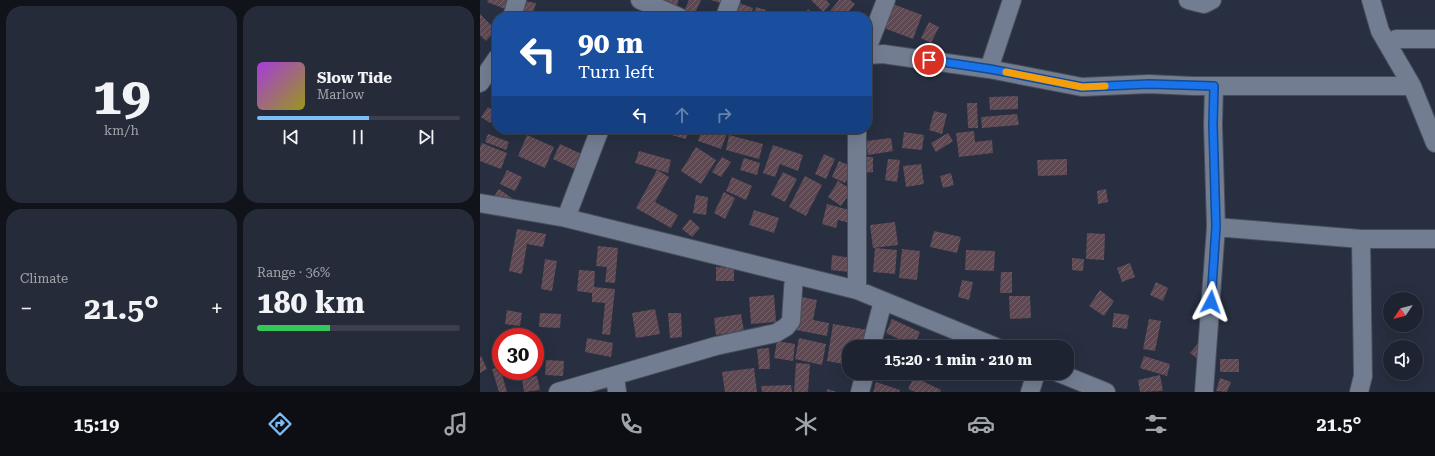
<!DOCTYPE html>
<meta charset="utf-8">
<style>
:root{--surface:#1d2330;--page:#252b38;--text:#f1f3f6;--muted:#a0a4ab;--line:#3b404c;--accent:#7cbef9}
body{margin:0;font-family:"Roboto Serif",serif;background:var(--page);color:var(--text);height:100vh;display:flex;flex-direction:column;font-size:15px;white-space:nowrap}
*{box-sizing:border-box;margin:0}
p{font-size:13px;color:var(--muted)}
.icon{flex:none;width:22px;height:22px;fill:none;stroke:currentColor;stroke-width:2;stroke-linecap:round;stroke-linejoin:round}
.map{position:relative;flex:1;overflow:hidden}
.details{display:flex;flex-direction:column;gap:6px;padding:6px;background:#10131a;width:480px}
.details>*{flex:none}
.hud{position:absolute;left:12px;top:12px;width:380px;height:122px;border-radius:16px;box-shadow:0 4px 16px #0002,0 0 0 1px var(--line);background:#1a4fa0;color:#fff;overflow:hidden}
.needle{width:26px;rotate:235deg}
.controls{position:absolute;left:903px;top:292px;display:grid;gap:8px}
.controls a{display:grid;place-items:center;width:40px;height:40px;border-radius:50%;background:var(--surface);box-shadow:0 4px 16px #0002,0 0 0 1px var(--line);font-size:20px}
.speed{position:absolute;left:12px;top:328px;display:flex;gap:8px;font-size:20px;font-weight:700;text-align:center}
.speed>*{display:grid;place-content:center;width:52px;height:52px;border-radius:50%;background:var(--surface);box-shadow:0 4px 16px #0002,0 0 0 1px var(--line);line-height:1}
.speed .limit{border:6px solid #d22;background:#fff;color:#111}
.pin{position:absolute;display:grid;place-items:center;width:34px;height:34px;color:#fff;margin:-17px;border:2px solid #fff;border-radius:50%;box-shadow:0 1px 4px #0007}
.me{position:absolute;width:44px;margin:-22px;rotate:4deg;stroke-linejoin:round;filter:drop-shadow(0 0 3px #0008)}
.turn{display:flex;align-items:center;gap:14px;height:84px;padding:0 20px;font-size:18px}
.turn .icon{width:52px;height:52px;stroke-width:2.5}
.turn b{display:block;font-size:28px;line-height:34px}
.lanes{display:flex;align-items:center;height:38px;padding:0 20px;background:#0003;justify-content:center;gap:20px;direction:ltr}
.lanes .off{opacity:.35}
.big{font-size:30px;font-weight:700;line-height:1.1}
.details .card{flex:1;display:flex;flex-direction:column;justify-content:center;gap:6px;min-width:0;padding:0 14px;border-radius:16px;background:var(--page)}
.details .dial{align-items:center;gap:0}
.dial b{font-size:52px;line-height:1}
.song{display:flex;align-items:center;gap:12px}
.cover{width:48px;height:48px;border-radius:6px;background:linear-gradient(135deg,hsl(280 70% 55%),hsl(60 70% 35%))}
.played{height:4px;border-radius:2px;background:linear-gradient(90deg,var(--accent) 55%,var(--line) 55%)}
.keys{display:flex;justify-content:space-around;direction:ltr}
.heat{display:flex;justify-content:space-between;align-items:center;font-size:22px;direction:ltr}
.charge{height:6px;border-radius:3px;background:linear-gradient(90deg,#34c759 36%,var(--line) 0)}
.details .tiles{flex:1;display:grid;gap:6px;grid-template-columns:repeat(2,1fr)}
.trip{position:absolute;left:362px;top:340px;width:232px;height:40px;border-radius:16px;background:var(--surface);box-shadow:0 4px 16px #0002,0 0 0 1px var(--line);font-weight:700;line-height:40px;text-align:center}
.dock{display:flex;height:64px;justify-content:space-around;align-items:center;background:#0c0e13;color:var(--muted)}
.dock .icon{width:28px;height:28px}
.dock .active{color:var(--accent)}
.dock b{font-size:18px;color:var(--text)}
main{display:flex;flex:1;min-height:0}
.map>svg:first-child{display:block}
.building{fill:url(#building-hatch)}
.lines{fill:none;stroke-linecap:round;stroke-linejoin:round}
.street-casing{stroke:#474e5c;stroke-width:20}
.street{stroke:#727d91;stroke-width:18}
.route-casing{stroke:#114b97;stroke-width:10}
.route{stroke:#1a73e8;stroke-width:7}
.slow{stroke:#f59e0b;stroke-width:7}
</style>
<main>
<section class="details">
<div class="tiles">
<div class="card dial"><b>19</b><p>km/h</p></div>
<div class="card">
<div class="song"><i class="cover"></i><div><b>Slow Tide</b><p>Marlow</p></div></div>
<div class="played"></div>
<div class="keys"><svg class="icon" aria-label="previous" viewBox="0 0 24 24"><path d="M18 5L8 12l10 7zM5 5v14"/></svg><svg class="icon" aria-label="pause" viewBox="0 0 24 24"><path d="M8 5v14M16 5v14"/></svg><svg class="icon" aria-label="next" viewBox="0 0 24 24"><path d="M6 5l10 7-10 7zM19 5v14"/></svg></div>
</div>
<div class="card"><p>Climate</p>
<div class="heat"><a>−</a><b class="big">21.5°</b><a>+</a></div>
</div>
<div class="card"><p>Range · 36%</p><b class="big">180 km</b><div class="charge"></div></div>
</div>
</section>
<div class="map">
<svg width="955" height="392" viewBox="0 0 955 392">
<defs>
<pattern id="building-hatch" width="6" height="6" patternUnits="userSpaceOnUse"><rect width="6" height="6" fill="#5e4953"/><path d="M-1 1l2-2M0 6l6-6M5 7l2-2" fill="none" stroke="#75636c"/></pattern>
</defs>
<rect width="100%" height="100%" fill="#272f40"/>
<path class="building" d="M8 0H34L30 11 7 2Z
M182 0H198L197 8Z
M209 0H221L214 15 204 11Z
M231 0H248L247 5Z
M331 0H346L350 4 343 12Z
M359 0H370L375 4 364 17H358L350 11Z
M45 1 56 3 53 13 61 15V17H41Z
M259 3 273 8 270 17H254Z
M413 4 442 15 433 39 404 28Z
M276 7 286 10 284 17H273Z
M328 9 338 17H322Z
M348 11 355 17H343Z
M0 14 16 30 6 41 0 35Z
M449 22 459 27 451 43 441 38Z
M538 96V109L510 110 509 97Z
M487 103H497L498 128H488Z
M8 107 17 113 10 123 1 117Z
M454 111 467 114 462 134 449 130Z
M537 114 539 125 502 128 501 117Z
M31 129H43L42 133Z
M177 129H208L206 139 177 131Z
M222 129H243L248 131 241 149 218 141Z
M494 131 495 142 512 140 513 153 479 157 476 133Z
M424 132 444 135 442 150 422 148Z
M468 133 473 141 456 152 451 143Z
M8 134 29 142 26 150 5 142Z
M47 135 74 147 65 168 38 156Z
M249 135 283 144 279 159 246 150Z
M411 138 413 151 388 155 386 141Z
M2 143 27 153 21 169 0 161V147Z
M80 144 106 156 99 171 73 159Z
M293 145 323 155 318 171 300 164 295 177 283 173Z
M216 147 236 160 221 184 201 171Z
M159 151 191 160 188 173 155 163Z
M344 154 355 159 346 179 335 174Z
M242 157 251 162 241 177 232 172Z
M383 157H393V172L383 173Z
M264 158 280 163 277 175 260 170Z
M408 159 420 160 417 182 405 180Z
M587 159V175L558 176 557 160Z
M359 161 373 167 365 183 352 177Z
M441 164 444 184 426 187 423 166Z
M27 170 42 177 35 191 20 184Z
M177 170 189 177 175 202 198 215 191 228 156 208Z
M303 172 317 179 305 202 291 195Z
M471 173 474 185 463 188 460 176Z
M325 176 342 185 326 216 309 207Z
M252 177 272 186 266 200 246 191Z
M358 181 372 190 361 206 348 197Z
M19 189 33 199 25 211 11 201Z
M626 189 628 202 618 204 617 191Z
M244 192 255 198 245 219 234 213Z
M216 195 228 197 226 215 213 213Z
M347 204 373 211 370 223 358 220 356 228 342 224Z
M274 210 299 218 294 233 269 225Z
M210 219 220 228 212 237 202 229Z
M415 222 418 245 393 248 390 225Z
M37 229 66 234 63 247 47 244 42 274 29 271Z
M454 231 481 237 477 253 450 247Z
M607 233 625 234 624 260 606 259Z
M118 246 138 248 135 283 125 282 127 267 116 266Z
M395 248 417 250 415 274 393 272Z
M422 249 440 251 437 280 419 278Z
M486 250 515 251 514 271 485 270Z
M352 255 371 258 369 272 351 270Z
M592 258 604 259 603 271 592 270Z
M65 259 77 261 72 291 61 289Z
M650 263 655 277 642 282 637 268Z
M236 267 254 268V281H236Z
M99 270 115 271 114 287 135 289 130 335 122 334 125 303 112 302V293L97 291Z
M521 272H532V293H520Z
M482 280 493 282 489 300 478 297Z
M676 282 688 288 683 301 670 295Z
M620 290 634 301 624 316 609 306Z
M294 295 296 322 271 324 269 297Z
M529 296H550L551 318 530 319Z
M322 297 337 300 333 320 349 323 347 336 316 330Z
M175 309 180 334 156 338 152 313Z
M27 310 42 313 40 326 25 324Z
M60 313 81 314 80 328 59 327Z
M188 313H201L202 337 190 338Z
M634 313 649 315 647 329 632 327Z
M261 314 264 331 236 335 234 318Z
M412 319 440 332 434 346 406 333Z
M669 319 681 321 675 351 663 349Z
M353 324 388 330 386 347H369V365L347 361Z
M107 338 133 343 131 357 105 352Z
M319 338 346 344 342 365 315 359Z
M721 340 719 360 710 353Z
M297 341 315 344 313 361 294 358Z
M289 348 290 369H279L277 349Z
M1 356 7 369 0 373V357Z
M664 356 690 364 687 376 660 368Z
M740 359H759V372H740Z
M66 360 84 361 83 376 65 375Z
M316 363 330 364 328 392H314Z
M20 367 21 371 27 392H19L12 369Z
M274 368 277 392H245L242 372Z
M31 371H51L52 374 33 378Z
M680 375 683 391 660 392 658 380Z
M57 376 60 390 44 392 42 379Z
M434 377 461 390 460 392H435L428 389Z
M740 378 751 382 747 392 736 391Z
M396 382 420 390 419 392H393Z
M311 385 312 392H282L281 386Z
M347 389 357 392H347Z"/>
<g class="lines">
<g class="street-casing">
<path id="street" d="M160 0 199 17
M708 0 724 4 732 0
M891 0 900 31 932 86 955 143
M32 17 37 0
M245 17 251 0
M916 39H955
M387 49 406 0
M387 55 403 54 509 69 602 87 669 84 713 86H932
M509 69 532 0
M0 83 17 58
M0 203 86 218 377 290 516 347
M86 218 120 129
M736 227 881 239H955
M377 290V129
M391 347 403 301
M579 373 626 392
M135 376 137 392
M78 392 236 346 296 333 306 327 311 321 314 275
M380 392 385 373
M550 392 556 373
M724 392 736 227 733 125 734 86
M879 392 883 376 881 239"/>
</g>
<use href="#street" class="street"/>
</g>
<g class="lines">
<g class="route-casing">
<path id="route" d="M449 60 510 69 602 87 669 84 734 86 733 125 736 227 731 302"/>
</g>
<use href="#route" class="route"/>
<path class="slow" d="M526 72 602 87 625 86"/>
</g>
</svg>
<div class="controls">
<a><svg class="needle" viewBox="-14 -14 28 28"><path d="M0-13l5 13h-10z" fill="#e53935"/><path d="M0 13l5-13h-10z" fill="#a0a4ab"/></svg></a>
<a><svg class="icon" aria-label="sound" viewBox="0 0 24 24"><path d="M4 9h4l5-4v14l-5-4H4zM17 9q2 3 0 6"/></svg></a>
</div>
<div class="speed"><div class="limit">30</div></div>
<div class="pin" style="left:449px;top:60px;background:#d93025"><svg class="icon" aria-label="arrive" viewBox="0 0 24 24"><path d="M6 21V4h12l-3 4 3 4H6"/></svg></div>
<svg class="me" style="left:731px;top:302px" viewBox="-20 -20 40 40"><path d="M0-17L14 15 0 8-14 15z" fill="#1a73e8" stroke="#fff" stroke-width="4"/></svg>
<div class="trip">15:20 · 1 min · 210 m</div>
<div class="hud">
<div class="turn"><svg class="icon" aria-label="left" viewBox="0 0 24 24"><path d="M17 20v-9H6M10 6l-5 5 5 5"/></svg><div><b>90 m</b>Turn left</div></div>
<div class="lanes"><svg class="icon" aria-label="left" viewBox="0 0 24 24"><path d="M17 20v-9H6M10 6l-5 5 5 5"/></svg><svg class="icon off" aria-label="ahead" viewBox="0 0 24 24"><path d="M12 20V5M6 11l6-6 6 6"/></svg><svg class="icon off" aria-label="right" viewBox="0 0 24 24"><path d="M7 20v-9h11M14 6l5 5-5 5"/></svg></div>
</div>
</div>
</main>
<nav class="dock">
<b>15:19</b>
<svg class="icon active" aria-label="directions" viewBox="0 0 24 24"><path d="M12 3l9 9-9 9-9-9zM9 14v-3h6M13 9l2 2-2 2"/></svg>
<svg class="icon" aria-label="music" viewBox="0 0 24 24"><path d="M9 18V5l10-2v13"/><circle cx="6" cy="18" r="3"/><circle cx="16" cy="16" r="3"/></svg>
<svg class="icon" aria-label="phone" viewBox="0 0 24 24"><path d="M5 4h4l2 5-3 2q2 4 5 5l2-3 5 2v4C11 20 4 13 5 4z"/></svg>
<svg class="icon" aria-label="climate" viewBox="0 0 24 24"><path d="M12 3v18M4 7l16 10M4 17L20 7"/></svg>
<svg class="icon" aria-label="car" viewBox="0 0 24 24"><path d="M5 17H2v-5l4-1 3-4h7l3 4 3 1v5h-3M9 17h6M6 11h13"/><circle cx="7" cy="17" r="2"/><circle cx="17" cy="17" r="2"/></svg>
<svg class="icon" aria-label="filters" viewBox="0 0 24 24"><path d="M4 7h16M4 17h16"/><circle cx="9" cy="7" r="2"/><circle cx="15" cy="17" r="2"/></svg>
<b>21.5°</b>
</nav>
